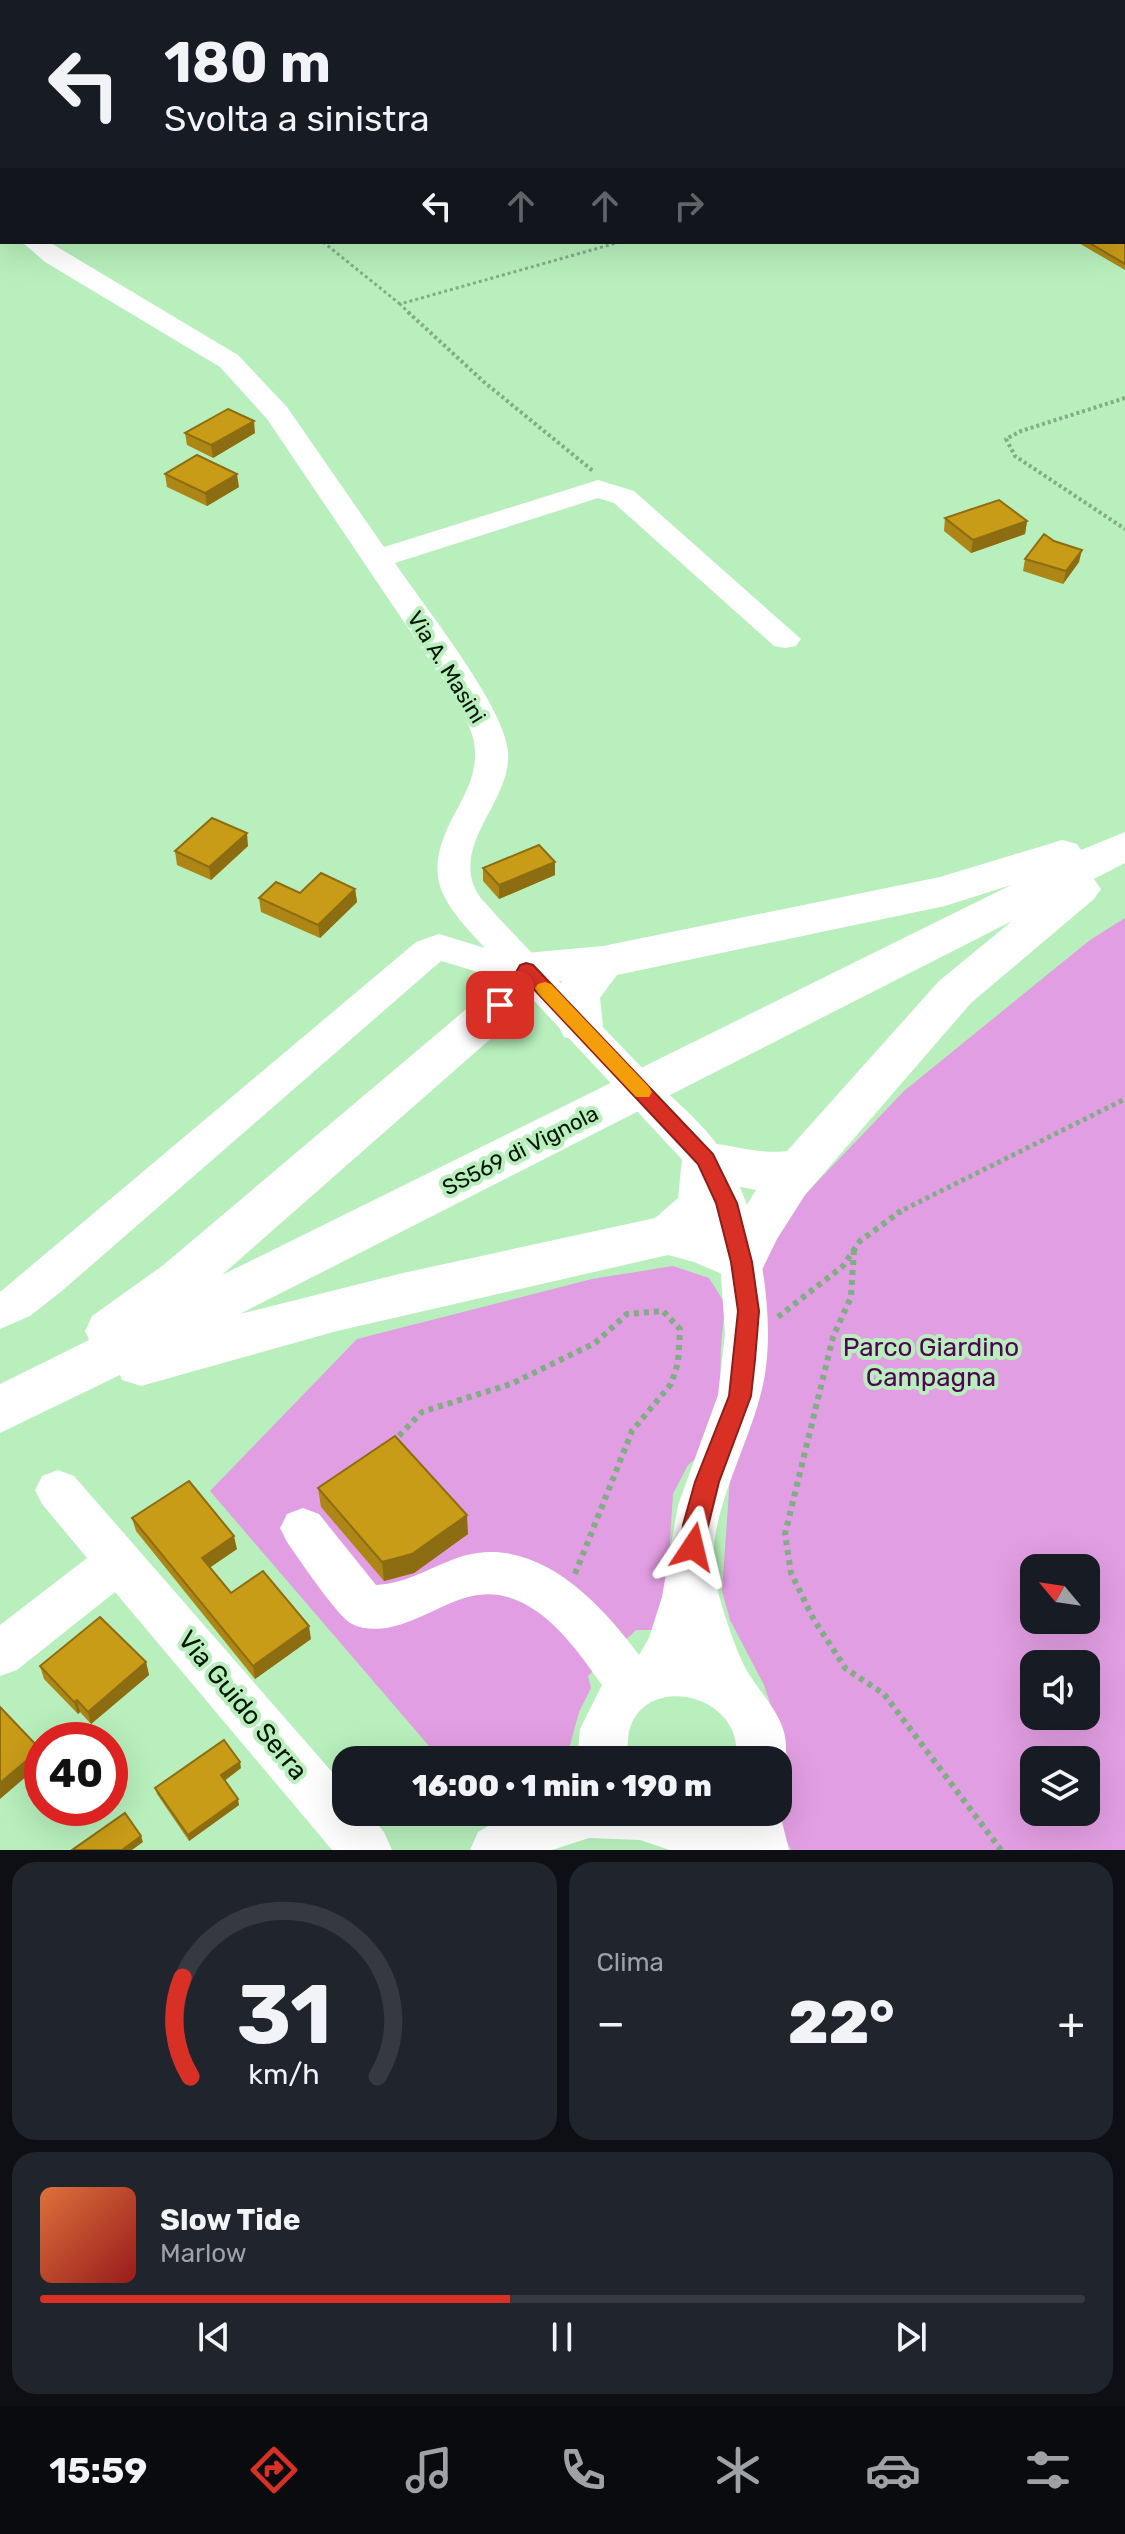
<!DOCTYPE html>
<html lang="it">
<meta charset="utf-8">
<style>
:root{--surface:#171b24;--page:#20242c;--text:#f1f3f6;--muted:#9ea1a6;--line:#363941;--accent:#d93025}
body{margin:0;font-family:Rubik,sans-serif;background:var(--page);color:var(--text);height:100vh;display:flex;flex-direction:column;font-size:30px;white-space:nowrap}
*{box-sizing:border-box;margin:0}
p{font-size:26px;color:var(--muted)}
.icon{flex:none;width:44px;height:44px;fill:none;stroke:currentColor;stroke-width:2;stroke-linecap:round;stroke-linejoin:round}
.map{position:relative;height:1850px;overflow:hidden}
.sheet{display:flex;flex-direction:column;gap:12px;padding:12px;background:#0d0f14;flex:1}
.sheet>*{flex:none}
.hud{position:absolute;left:0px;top:0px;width:1126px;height:244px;box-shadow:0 8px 32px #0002;background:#171b24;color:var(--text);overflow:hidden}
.needle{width:52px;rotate:299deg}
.tools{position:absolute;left:1020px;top:1554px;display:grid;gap:16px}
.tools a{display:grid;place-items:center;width:80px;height:80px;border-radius:16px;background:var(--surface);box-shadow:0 8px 32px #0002;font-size:40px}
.speed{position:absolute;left:24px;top:1722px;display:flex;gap:16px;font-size:40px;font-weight:700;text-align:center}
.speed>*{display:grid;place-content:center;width:104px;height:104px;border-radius:50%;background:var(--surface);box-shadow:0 8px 32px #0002;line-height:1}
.speed .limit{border:12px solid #d22;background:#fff;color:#111}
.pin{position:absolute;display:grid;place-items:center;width:68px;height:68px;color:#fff;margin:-34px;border-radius:16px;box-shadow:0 4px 12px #0006}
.me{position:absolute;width:88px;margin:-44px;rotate:10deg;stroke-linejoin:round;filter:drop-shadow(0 0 6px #0008)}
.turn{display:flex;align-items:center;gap:28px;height:168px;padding:0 32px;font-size:36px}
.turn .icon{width:104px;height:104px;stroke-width:2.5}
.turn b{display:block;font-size:56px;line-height:68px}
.lanes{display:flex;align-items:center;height:76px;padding:0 32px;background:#0003;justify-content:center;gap:40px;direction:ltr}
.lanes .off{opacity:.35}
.big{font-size:60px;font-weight:800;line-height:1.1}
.sheet .widget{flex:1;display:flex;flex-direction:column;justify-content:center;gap:12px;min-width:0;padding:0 28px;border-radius:24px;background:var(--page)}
.sheet .dial{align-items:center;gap:0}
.dial svg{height:208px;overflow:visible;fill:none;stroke:var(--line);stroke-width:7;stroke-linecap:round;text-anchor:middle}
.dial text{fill:var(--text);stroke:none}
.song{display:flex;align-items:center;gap:24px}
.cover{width:96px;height:96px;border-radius:12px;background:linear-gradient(135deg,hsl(20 70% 55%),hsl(0 70% 35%))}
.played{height:8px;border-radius:4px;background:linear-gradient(90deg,var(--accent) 45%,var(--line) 45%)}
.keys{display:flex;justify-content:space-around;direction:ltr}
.heat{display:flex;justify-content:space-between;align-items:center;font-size:44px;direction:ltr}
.sheet .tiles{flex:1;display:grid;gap:12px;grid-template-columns:1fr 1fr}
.widget:last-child{grid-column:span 2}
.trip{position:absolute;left:332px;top:1746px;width:460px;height:80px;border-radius:24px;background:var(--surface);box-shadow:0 8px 32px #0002;font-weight:800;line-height:80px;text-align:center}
.dock{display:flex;height:128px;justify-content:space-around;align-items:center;background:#090b0e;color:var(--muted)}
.dock .icon{width:56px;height:56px}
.dock .selected{color:var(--accent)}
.dock b{font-size:36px;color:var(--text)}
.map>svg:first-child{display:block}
.green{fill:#e29ee2;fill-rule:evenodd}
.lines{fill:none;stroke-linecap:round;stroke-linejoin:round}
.river{fill:#78d182;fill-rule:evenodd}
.path-far3{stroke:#81ad85;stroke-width:3;stroke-dasharray:3 3;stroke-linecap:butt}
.path-far2{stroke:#81ad85;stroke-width:4;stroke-dasharray:3 3;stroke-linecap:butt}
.path-far1{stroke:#81ad85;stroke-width:5;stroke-dasharray:4 4;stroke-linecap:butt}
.path{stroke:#81ad85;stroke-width:6;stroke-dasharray:5 5;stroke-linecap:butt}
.minor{fill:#fff;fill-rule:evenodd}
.highway{fill:#fff;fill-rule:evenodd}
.wall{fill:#ad8615}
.shaded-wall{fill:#8d6d11}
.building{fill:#c99c18;stroke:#8d6d11;stroke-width:2}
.route{fill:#d93025;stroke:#8d1f18;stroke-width:2}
.slow{fill:#f59e0b}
.labels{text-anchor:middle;stroke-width:8;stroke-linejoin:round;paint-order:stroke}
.street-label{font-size:22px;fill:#031605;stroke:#b8efbc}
.near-park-label{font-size:26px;fill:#500453;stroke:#b8efbc}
.near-street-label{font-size:26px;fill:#031605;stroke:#b8efbc}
</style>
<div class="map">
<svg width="1125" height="1850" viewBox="0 0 1125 1850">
<rect width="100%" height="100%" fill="#b8efbc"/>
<path class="green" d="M1125 918V1850H791L775 1818 787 1754 764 1685 730 1620 722 1591 736 1392 733 1270 904 1091 1090 940ZM1034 1568H1086V1620H1034ZM1034 1664H1086V1716H1034ZM1034 1760H1086V1812H1034Z
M673 1266 709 1278 726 1305C718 1350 719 1389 727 1434L688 1465 673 1494 668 1570 661 1610 652 1630H636L588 1676 591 1688 579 1712 566 1760H441L210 1491 357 1339 592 1279Z"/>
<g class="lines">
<path class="river" d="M903 0H929L931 2H905Z
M1124 65H1125V82H1124Z"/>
<path class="path-far3" d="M264 0 267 2
M471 2 479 0
M323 242 400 304
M410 314 400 304 620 242"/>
<path class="path-far2" d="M408 312 484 382 593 471
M1125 398 1021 431 1006 439 1015 456 1125 529"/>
<path class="path-far1" d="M897 1213 1125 1099"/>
<path class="path" d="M854 1250 851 1297 833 1337 785 1534 791 1573 814 1620 846 1669 884 1694 1001 1850
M778 1317 843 1266 860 1241 901 1211
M392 1443 422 1412 511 1384 595 1343 627 1314 663 1311 680 1329 678 1363 671 1384 632 1431 575 1574"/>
<path class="minor" d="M32 0H53L54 2H33Z
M218 0H247L217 2Z
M22 242H49L238 355 287 407 384 547 598 480 634 491 801 639 796 646 785 648 774 646 614 503 598 498 395 563C423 605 504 705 508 751 512 799 458 836 473 884 477 896 488 905 495 914 546 968 598 1022 650 1076 673 1099 703 1123 721 1150 757 1204 774 1304 766 1367 758 1434 707 1507 714 1571 716 1593 737 1656 749 1674 772 1710 799 1730 779 1777L778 1760H736C745 1695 648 1672 630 1728 627 1738 628 1750 627 1760H577L580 1729 602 1685C571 1641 529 1581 468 1597 446 1603 426 1616 405 1623 389 1629 367 1632 352 1624 337 1616 299 1559 287 1542L280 1528 287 1514 303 1508 319 1514 376 1585C407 1584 434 1565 463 1556 537 1535 600 1602 639 1655L649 1638 662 1597 678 1505 718 1395 725 1334 721 1275 708 1216 689 1167 510 975 498 978 441 961 63 1290 30 1316 0 1329V1292L416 942 439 934 485 948C439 899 421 876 455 813 465 795 475 776 475 755 476 736 465 718 458 702L267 419 220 367 45 262Z
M58 1470 74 1476 346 1788V1812H367L384 1832 392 1850H332L115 1592 17 1670 0 1676V1625L87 1558 42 1504 35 1490 42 1476Z
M778 1806 789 1850H670L640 1840 589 1838 552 1850H470L478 1832 513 1812H778Z"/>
<path class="highway" d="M2 213V231L0 232V214Z
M1125 832V863L1094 879 1101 889 1094 899 971 1003 805 1195 777 1239 759 1276 741 1282 694 1262 668 1255 337 1331 141 1386 122 1380 120 1375 0 1433V1384L89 1340 85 1331 92 1316 162 1266 496 984 510 958 526 953 603 946 940 877 1062 840 1077 844 1081 850ZM1011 885 222 1275 529 1005 541 983 562 981C551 1001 553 1017 564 1037L580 1041 596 1037 603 1025 600 998 617 975 945 906ZM1012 921 939 981 787 1151C750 1156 718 1137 689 1146L682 1159 678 1198 655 1218 403 1273 240 1314ZM731 1185 756 1190 729 1233 712 1227 725 1204Z"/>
</g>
<path class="wall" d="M1125 176V270L1077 242H1124Z
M185 433H255L213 458 187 445Z
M165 474 239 487 207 506 167 487Z
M945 518 1027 521 1025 534 971 553 944 531Z
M1025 559 1079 562 1063 584 1023 571Z
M248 846 211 880 177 865 175 851Z
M555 862V875L499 899 483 881V868Z
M355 889 357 902 320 938 261 912 259 898 300 893Z
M318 1488 468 1534 414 1573 384 1581 321 1507Z
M132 1518 237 1549 210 1567 231 1593 311 1639 255 1679 136 1531Z
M146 1662 149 1675 91 1724 80 1712 78 1714 44 1679 40 1666Z
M241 1768 225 1780 239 1805 189 1841 157 1794 155 1788Z"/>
<path class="shaded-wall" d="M254 421 255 433 213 458 211 445Z
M237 474 239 487 207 506 205 493Z
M1027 521 1025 534 971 553 973 540Z
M1082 550 1079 562 1063 584 1066 571Z
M247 833 248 846 211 880 209 867Z
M555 862V875L499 899V885Z
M355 889 357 902 320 938 318 925Z
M467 1515 468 1534 414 1573 384 1581 382 1562Z
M234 1536 237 1549 205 1571 202 1558Z
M309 1626 311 1639 255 1679 253 1666Z
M146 1662 149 1675 91 1724 88 1712Z
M77 1700 80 1712 78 1714 74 1702Z
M40 1749 42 1754V1763L0 1799V1783Z
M240 1762 241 1768 223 1782 221 1775Z
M238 1799 239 1805 189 1841 188 1835Z
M141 1836 143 1842 132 1850H122Z"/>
<path class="building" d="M1124 176H1125V264L1088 242H1124Z
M228 409 254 421 211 445 185 433Z
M197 455 237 474 205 493 165 474Z
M999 500 1027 521 973 540 945 518Z
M1044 534 1054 541 1082 550 1066 571 1025 559Z
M212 818 247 833 209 867 175 851Z
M539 845 555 862 499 885 483 868Z
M321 873 355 889 318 925 259 898 276 882 300 893Z
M395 1436 467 1515 412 1554 382 1562 318 1488Z
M189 1481 234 1536 202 1558 231 1593 263 1571 309 1626 253 1666 132 1518Z
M100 1617 146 1662 88 1712 77 1700 74 1702 40 1666Z
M0 1707 40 1749 0 1783Z
M224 1740 240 1762 221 1775 238 1799 188 1835 155 1788Z
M125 1813 141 1836 122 1850H72Z"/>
<path class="route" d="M526 963 533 965 713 1154 737 1203 752 1262 759 1311 755 1360 751 1396 719 1482 701 1555 693 1558 684 1555 681 1547 683 1525 695 1482 729 1396 738 1311 731 1262 716 1203 698 1164 528 983C521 996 511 1015 493 1010L490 1005 506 990 520 965Z"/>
<path class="slow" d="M545 982 551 984 649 1087 652 1092 649 1097H636L538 993 535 988 538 984Z"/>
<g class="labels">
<g class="street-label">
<text transform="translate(447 667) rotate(58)" y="8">Via A. Masini</text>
<text transform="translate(520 1150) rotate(-27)" y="8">SS569 di Vignola</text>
</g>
<g class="near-park-label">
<text x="931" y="1356">Parco Giardino<tspan x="931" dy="30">Campagna</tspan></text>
</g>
<g class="near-street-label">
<text transform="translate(243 1705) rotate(50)" y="9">Via Guido Serra</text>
</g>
</g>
</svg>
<div class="tools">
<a><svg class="needle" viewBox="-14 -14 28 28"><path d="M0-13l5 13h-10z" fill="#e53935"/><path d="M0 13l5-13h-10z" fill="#9ea1a6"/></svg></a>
<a><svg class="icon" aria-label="sound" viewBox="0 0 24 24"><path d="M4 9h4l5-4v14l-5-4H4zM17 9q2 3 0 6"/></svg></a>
<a><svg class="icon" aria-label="layers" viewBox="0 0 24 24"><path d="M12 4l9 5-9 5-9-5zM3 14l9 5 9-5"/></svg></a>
</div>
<div class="speed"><div class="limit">40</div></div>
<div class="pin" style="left:500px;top:1005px;background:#d93025"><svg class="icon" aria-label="arrive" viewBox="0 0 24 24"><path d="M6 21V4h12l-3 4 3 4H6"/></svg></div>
<svg class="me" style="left:693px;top:1547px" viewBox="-20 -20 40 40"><path d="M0-17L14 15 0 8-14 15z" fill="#d93025" stroke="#fff" stroke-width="4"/></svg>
<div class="trip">16:00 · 1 min · 190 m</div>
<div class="hud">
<div class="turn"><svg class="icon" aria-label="left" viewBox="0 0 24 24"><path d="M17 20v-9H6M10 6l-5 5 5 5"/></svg><div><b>180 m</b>Svolta a sinistra</div></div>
<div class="lanes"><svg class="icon" aria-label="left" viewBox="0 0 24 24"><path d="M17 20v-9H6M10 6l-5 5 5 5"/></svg><svg class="icon off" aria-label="ahead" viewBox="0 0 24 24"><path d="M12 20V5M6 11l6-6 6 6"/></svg><svg class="icon off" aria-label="ahead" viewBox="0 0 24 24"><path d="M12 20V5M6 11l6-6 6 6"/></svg><svg class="icon off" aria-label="right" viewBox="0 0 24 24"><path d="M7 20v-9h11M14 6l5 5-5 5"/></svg></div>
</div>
</div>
<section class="sheet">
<div class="tiles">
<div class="widget dial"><svg viewBox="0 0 100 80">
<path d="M14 69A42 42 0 1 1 86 69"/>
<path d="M14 69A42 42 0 0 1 11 31" stroke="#d93025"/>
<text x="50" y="56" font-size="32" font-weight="700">31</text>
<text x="50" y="72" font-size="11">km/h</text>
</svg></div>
<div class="widget"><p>Clima</p>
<div class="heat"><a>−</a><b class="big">22°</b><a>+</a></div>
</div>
<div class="widget">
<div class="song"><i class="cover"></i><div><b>Slow Tide</b><p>Marlow</p></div></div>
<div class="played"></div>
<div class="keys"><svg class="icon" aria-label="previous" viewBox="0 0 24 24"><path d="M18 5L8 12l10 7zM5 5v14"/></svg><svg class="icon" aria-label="pause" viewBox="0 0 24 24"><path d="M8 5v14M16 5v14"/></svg><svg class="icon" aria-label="next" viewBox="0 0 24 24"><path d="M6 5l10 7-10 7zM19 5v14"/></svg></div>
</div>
</div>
</section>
<nav class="dock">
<b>15:59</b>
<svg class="icon selected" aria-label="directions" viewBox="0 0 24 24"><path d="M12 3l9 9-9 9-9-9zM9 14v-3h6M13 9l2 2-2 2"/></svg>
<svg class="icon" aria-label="music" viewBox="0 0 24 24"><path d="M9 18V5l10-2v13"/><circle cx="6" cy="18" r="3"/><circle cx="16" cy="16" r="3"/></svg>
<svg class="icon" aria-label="phone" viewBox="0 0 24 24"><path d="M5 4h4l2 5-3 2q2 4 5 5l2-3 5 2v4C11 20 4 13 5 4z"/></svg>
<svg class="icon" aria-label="climate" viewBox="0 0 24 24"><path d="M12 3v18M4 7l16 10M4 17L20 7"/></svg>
<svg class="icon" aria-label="car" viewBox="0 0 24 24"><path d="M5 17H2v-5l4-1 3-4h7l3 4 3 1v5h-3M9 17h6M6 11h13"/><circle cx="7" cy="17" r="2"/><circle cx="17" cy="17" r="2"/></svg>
<svg class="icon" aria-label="filters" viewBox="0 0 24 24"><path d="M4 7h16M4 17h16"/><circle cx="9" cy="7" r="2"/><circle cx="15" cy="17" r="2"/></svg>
</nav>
